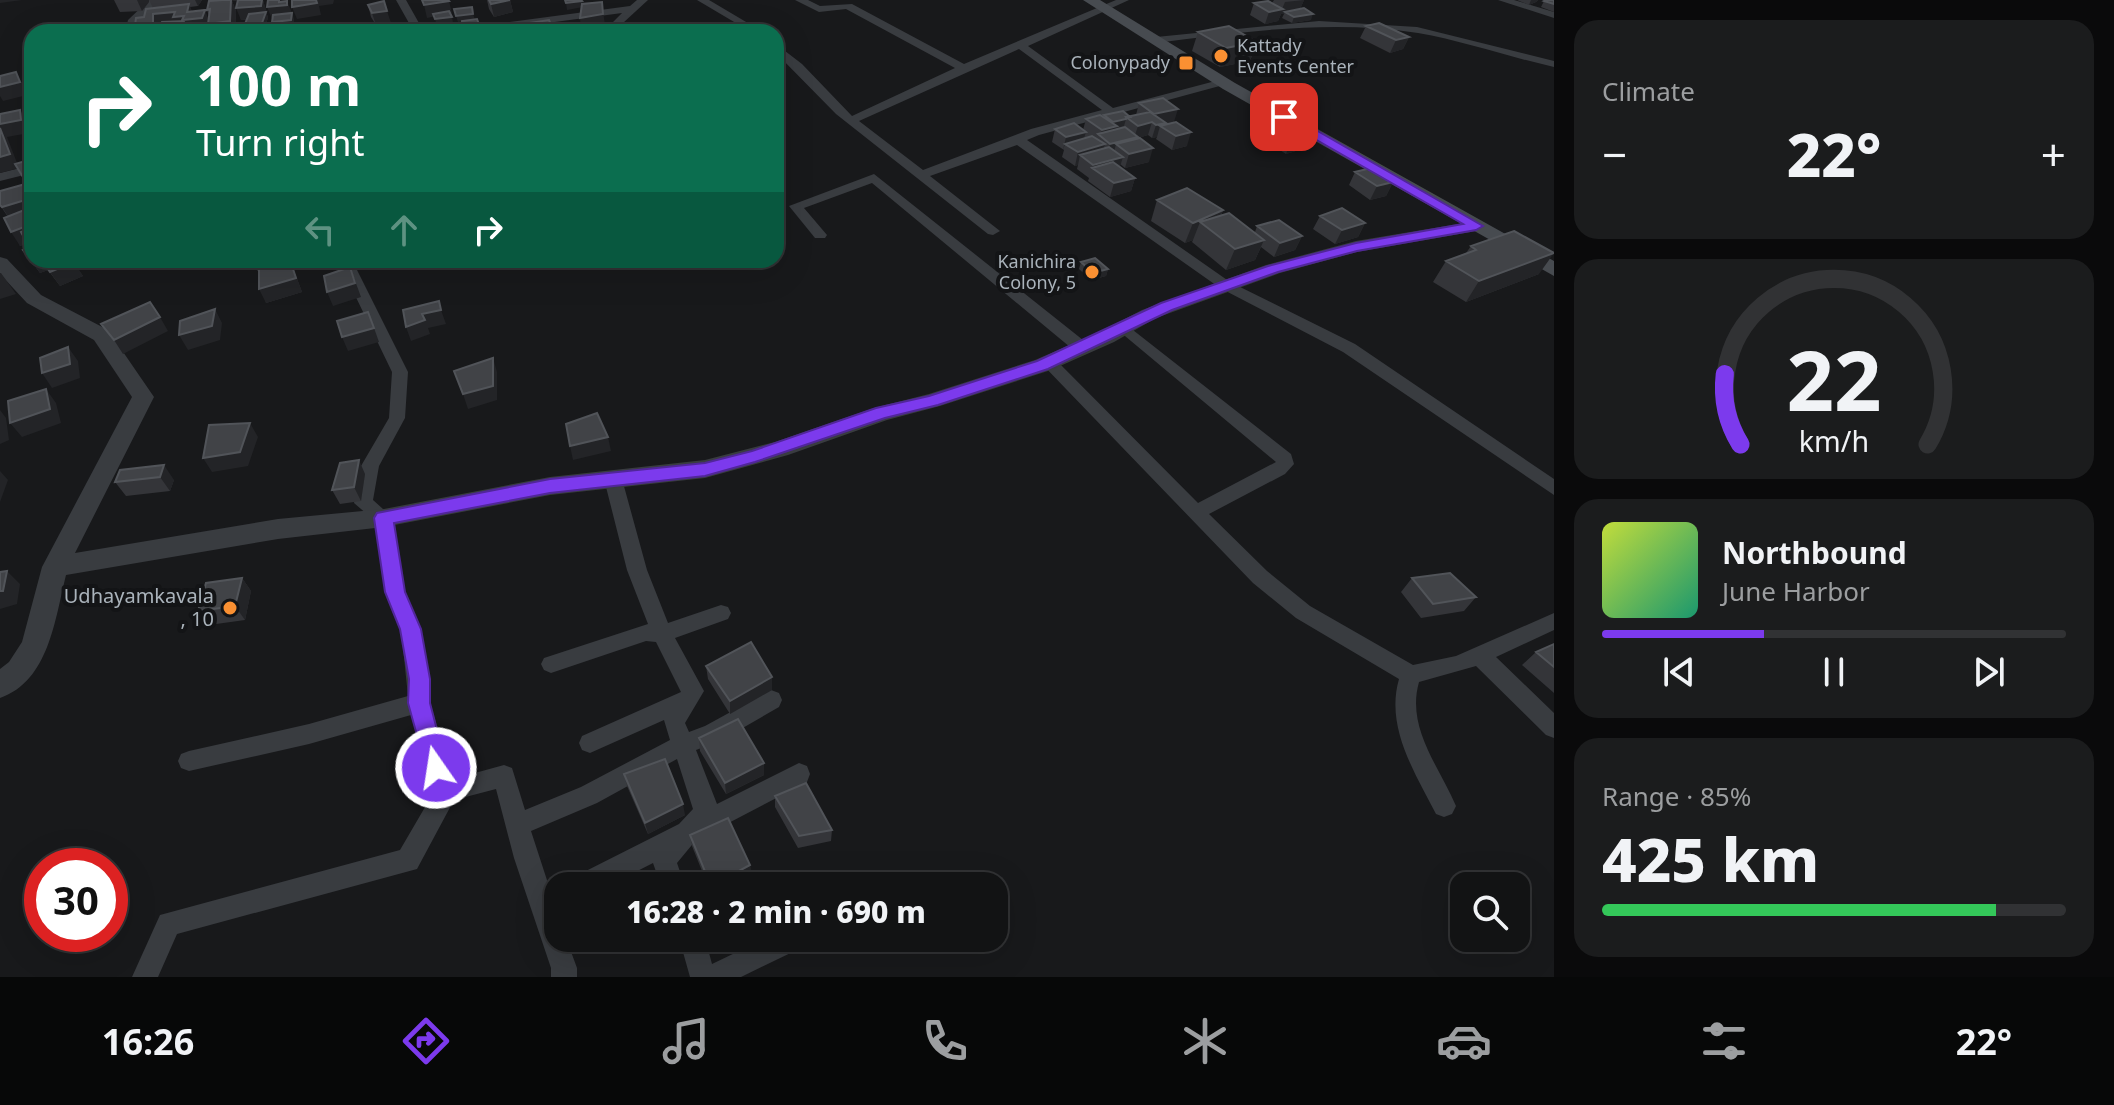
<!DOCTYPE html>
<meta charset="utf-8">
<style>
:root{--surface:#121314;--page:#1b1c1d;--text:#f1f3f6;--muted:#9c9ea0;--line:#313234;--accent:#7c3aed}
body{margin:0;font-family:"Noto Sans",sans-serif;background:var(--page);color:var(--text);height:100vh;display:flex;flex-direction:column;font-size:30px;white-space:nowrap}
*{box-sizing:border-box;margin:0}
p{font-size:26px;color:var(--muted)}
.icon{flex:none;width:44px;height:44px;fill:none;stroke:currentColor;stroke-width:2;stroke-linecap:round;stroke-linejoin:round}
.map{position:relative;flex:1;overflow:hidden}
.details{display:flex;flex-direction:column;gap:20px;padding:20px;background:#0a0a0b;width:560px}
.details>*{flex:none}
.banner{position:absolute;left:24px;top:24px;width:760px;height:244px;border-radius:24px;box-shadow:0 8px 32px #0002,0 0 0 2px var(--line);background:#0b6e4f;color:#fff;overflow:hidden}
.tools{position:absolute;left:1450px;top:872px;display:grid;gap:16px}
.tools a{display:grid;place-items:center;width:80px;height:80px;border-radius:16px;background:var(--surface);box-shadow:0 8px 32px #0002,0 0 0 2px var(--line);font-size:40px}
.speed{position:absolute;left:24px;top:848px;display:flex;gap:16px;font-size:40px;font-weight:700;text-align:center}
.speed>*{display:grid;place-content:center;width:104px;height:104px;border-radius:50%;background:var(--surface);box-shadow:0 8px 32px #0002,0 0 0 2px var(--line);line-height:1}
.speed .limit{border:12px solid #d22;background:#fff;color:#111}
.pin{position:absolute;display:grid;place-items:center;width:68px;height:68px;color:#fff;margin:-34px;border-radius:16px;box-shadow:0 4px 12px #0006}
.me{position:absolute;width:88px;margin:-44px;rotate:347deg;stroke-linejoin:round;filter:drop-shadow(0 0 6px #0008)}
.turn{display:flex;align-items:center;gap:28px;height:168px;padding:0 40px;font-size:36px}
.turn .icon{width:104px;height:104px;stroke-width:2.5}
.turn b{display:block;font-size:56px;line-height:68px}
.lanes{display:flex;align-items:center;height:76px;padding:0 40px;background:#0003;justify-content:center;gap:40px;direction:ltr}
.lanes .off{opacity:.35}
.big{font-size:60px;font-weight:800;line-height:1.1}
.details .tile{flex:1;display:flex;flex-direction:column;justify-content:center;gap:12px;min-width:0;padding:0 28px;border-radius:24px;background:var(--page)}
.details .dial{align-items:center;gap:0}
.dial svg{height:208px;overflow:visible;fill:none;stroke:var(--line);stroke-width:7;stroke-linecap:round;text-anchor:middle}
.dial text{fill:var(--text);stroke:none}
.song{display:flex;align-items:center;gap:24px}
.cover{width:96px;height:96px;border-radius:12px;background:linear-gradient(135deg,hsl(70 70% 55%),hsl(160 70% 35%))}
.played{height:8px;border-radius:4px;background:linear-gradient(90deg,var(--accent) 35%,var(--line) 35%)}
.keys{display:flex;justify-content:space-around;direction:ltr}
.heat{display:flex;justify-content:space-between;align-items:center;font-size:44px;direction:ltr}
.charge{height:12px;border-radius:6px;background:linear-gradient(90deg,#34c759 85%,var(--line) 0)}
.trip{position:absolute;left:544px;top:872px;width:464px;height:80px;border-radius:24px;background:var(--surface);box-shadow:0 8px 32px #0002,0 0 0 2px var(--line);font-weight:800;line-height:80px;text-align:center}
.dock{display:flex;height:128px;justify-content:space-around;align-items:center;background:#070808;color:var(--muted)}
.dock .icon{width:56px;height:56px}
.dock .selected{color:var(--accent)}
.dock b{font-size:36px;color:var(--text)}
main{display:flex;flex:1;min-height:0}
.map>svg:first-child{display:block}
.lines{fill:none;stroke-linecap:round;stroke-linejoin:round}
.minor{fill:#393c40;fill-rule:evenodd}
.tertiary{fill:#393c40;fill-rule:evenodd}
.secondary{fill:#474b50;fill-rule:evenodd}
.wall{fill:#343539}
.shaded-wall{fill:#232427}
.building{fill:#414347;stroke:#515459;stroke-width:2}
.route{fill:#7c3aed;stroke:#51269a;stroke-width:2}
.poi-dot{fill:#fa9032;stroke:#131416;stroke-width:3}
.labels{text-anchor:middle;stroke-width:8;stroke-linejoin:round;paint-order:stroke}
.far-poi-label{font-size:18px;fill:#aab3bb;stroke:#131416;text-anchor:end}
.poi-label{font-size:20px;fill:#aab3bb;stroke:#131416;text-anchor:end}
</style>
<main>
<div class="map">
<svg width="1554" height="977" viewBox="0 0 1554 977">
<rect width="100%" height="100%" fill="#18191b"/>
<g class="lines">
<path class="minor" d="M149 0H160L137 23 135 32H125L128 20Z
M396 0H406L424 32H414Z
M637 0H648L623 23 625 32H615L613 22 622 13 480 32H452L457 29 630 6Z
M697 0H709L763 32H751Z
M795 0H808L820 6 852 4 964 64 1116 0H1129L1028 46 1113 108 1223 79 1227 80V84L1039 135 1027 140 1230 282 1355 344 1554 479V495L1343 352 1220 288 1017 145 930 176 1000 231 993 235 988 234 836 114 776 53V44L802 64 852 116 955 68 846 9 819 12ZM1019 49 1102 110 1031 129 923 170 859 121Z
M1498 0H1514L1554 12V18Z
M1319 21 1417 27 1554 61V67C1509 57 1464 41 1418 33 1331 19 1242 32 1156 43L1151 40 1156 37Z
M32 165V173L0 181V173Z
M874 174 1088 344 1090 348 1088 352H1076L872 183 804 208 827 235 825 238H815L789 206Z
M338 260H352L408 372 405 418 379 466 373 500 393 518 405 592 421 629 430 679V703L453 779 504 765 512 768 525 810 581 787 670 740 664 720 590 753 582 750 579 743 582 736 681 692 656 642 646 641 551 673 544 670 541 664 544 658 648 624 627 570 604 479 613 472 622 479 647 570 668 623 721 605 728 607 731 613 728 619 675 638 704 691 685 723 689 732 705 726 771 690 779 693 782 700 779 707 720 741 696 750 717 804 799 763 807 766 810 774 807 782 696 840 677 863 685 886H661L653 863 608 886H571L574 877 679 824 693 809 677 759 597 803 531 831 558 914V938H566L577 968V977H551V968L514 858 496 789 454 800 417 869 177 934 158 977H132L160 915 400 850 435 790 425 768 411 715 309 744 189 771 181 768 178 761 181 754 189 751 309 724 408 696 401 629 385 592 375 521 354 503 361 466 389 418 392 372Z
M1124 323 1291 454 1294 464 1285 474 1209 514 1267 571 1310 606 1413 665 1456 656 1554 613V630L1496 657 1554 713V738L1546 735 1476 666 1419 682C1406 728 1439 766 1456 806L1452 814 1444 817 1436 814C1415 773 1385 727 1399 679L1296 618 1253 583 1040 362 1048 357 1054 358 1198 503 1276 462 1119 331 1116 328Z
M679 938H705L712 964 766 938H807L803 947 741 977H690Z"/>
<path class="tertiary" d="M1476 221 1485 226 1482 230 1357 252 1280 273 1156 318 1114 342 1051 370 940 406 887 420 788 455 705 478 550 495 384 527 278 539 66 575C55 619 49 681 0 698V669L9 662 22 642 42 567 132 397 94 340 27 303 0 274V257L7 259 41 295 108 330 154 397 75 553 278 519 384 509 550 477 705 460 775 442 874 408 929 394 1035 360 1100 332 1142 310 1266 265 1356 241Z"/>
<path class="secondary" d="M1083 0H1100L1235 83 1554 261V276L1223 89Z"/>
</g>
<path class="wall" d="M114 0H149V2L142 11 120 12Z
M149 0H202L198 6 190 7 192 12 209 19V16L207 10 223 0H263L268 18 264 29 247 30 245 24 246 20H241L238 1H232L236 11 235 32H211L209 26 207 30 189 32H134L144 17 160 8H153Z
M487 0H510L513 12 494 17 489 9Z
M1274 0H1304L1300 9 1311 20 1292 23 1282 18 1284 14H1281L1278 21 1265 24 1250 15 1254 3H1272Z
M1517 0H1538L1536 2 1529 5Z
M1554 0V12L1541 7 1544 1Z
M368 5 391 23 376 25 371 17Z
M1366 26 1409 37 1403 49 1390 53 1360 38Z
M1198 32 1257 42 1250 61 1220 67 1192 51Z
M1139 103 1174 122 1187 146 1172 150 1156 139 1157 137 1152 138 1148 135 1138 138 1149 162 1125 168 1120 164V167L1135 178 1131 191 1110 197 1088 181 1089 178 1077 169 1078 165 1075 166 1062 157 1064 150 1052 142 1055 129 1083 130 1086 119 1104 117V115L1130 117 1136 115Z
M1269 127 1305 137 1299 150 1286 154 1264 140Z
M1355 172 1393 182 1386 196 1370 200 1349 185Z
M22 185 74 260 72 261 83 276 60 286 48 270 40 273 23 250 30 247 27 243 20 246 8 217 0 205Z
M1157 200 1223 210 1221 216 1255 232 1257 226 1302 236 1295 250 1274 257 1261 247 1255 260 1226 270 1192 242 1193 240 1185 243 1151 221Z
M1320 216 1365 223 1358 237 1335 244 1313 229Z
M1471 246 1539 274 1466 302 1433 282 1446 261 1466 253Z
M248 260H290L302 292 266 303 259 272 249 263Z
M1081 262 1108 269 1106 276 1091 280 1079 269Z
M120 470 174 480 170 491 126 496 115 482Z
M365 474 361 501 340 504 332 490Z
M242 578 251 591 245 620 209 625 198 611Z
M1412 578 1476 597 1464 611 1421 618 1401 592Z
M1554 644V693L1522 665 1536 652Z
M706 666 772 690 730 714 708 679Z
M699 738 764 775 726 794 700 751Z
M624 774 685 815 648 834 627 786Z
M775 796 832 830 831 841 798 848 775 807Z
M690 835 750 865 751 875 732 886H708L692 846Z"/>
<path class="shaded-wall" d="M0 0H22L0 3Z
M137 0H149V2L142 11Z
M195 0H202L198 6Z
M229 0H245L232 1 236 11 235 32H211L209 26 207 30 181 32 176 25 158 27 159 32H146L153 14 187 12 189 4 194 16 205 10 210 23Z
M263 0 268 18 264 29 247 30 245 24 264 18 241 20 236 8Z
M279 0H280L282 5 287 1 292 13 272 19 267 7Z
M316 0H334L333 4 319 6 321 15 297 19 292 7Z
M510 0 513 12 494 17 491 4Z
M1304 0 1299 12H1285L1284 14H1281L1278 21 1265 24 1269 12 1282 9 1285 2Z
M1531 0H1538L1536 2 1529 5Z
M449 1 452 13 427 18 424 5Z
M582 1 583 7 567 10 566 3Z
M602 2 605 26 581 30 580 18Z
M387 11 391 23 376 25 372 13Z
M292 13 294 19V26L275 28 272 22Z
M473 14 475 20 458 22 456 16Z
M1313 14 1311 20 1292 23 1294 17Z
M452 17 453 23 437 26 435 19Z
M480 27 481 32H464L463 30Z
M552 27 553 32H532V29Z
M1409 37 1403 49 1390 53 1396 40Z
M1257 42 1250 61 1220 67 1226 48Z
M16 72 23 85 27 95 3 101 0 96V87Z
M1178 109 1174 122 1160 126 1157 137 1152 138 1156 125 1152 122 1148 135 1138 138 1134 150 1116 144 1113 156 1106 157 1110 144 1134 138 1138 126 1154 114Z
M20 110 28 123 29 133 7 137 19 168 0 173V124Z
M1126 119 1124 126 1116 128 1113 139 1100 136 1102 130 1113 122Z
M1086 132 1082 145 1065 144 1063 150 1066 137Z
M1191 132 1187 146 1172 150 1176 136Z
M1305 137 1299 150 1286 154 1291 140Z
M1105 144 1101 158 1080 155 1078 165 1075 166 1078 152Z
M1153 148 1149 162 1125 168 1129 154Z
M1123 157 1119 170 1092 168 1093 165Z
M32 174V190L23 177Z
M1135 178 1131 191 1110 197 1114 183Z
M1393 182 1386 196 1370 200 1377 186Z
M32 198V214L11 221 2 207Z
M1223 210 1215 231 1200 222 1193 240 1185 243 1193 223Z
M1365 223 1358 237 1335 244 1342 230Z
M32 224V241L20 246 11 232Z
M1302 236 1295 250 1274 257 1280 243Z
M1264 240 1255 260 1226 270 1235 249Z
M1554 253 1539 274 1466 302 1479 281Z
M32 258V260H74L49 270 43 262 48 270 40 273 30 259Z
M259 260H284L262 275 255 261Z
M290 260 302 292 266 303 259 289Z
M74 262 83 276 60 286 50 272Z
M350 267 361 297 333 306 327 292Z
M1108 269 1106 276 1091 280 1093 273Z
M0 273H1L16 294 0 299Z
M215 309 222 323 220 340 188 350 179 335Z
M441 310 446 324 428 328 430 334 411 341 406 327 422 314Z
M160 317 168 331 123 354 114 340Z
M374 328 379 342 348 351 342 337Z
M68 347 78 361 80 378 52 388 42 373Z
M493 358 497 372V400L468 409 463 394Z
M46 389 56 403 61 423 22 437 10 423Z
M0 410 6 418 9 440 0 444Z
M250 423 258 437 248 466 212 472 203 458Z
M608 437 611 451 573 460 570 446Z
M359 460 365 474 361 501 354 487Z
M164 465 174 480 170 491 160 477Z
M0 471 8 480 0 502Z
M7 571 20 584 17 604 0 609V591Z
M242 578 251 591 245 620 235 606Z
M772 677V690L730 714V701Z
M764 763V775L726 794 725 783Z
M683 804 685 815 648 834 645 823Z
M750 865 751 875 732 886H711Z"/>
<path class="building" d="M223 0H231L230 21 208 24 210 9 207 10 209 1Z
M238 0H262L261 6 236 8Z
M268 0H279V2L287 1V5L267 7Z
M292 0H316L317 3 292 7Z
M422 0H448L449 1 424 5Z
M489 0H510L491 4Z
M565 0H581L582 1 566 3Z
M1554 0V4L1544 1 1546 0Z
M384 1 387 11 372 13 368 5Z
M1268 1 1283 9 1269 12 1254 3Z
M602 2 603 14 580 18 582 4Z
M189 4 187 12 205 10 202 18 182 20 184 16 173 17 175 12 153 14V23L143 25H154V32H134L136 18 144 17 146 9Z
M472 7 473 14 456 16 454 9Z
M1304 8 1313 14 1294 17 1285 12Z
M449 11 452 17 435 19 433 14Z
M266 12 262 23 245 24 249 14Z
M292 13 291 20 272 22 273 15Z
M477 19 480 27 463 30 462 21Z
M549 20 552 27 532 29 529 23Z
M184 21 179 29 158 30 162 22Z
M1379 23 1409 37 1396 40 1366 26Z
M1229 26 1257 42 1226 48 1198 32Z
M602 27 605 32H577L575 29Z
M16 72 20 82 0 87V76Z
M1163 98 1178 109 1154 114 1139 103Z
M20 110 21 120 0 124V114Z
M1123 111 1130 117H1126V119L1113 122 1104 115Z
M1150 112 1166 123 1156 125 1152 122 1138 126 1126 117Z
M1100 115 1117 126 1102 130 1086 119Z
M1176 122 1191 132 1176 136 1160 126Z
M1074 123 1086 132 1066 137 1055 129Z
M1283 123 1305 137 1291 140 1269 127Z
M1125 127 1138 137 1110 144 1098 134Z
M0 128 10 154 0 157Z
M1092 136 1105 144 1078 152 1065 144Z
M1140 138 1153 148 1129 154 1116 144Z
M1109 147 1123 157 1093 165 1080 155Z
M32 159V174L23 177 15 164Z
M1113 162 1135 178 1114 183 1092 168Z
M1371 168 1393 182 1377 186 1355 172Z
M22 185 32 198 2 207 0 205V191Z
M1187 188 1223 210 1193 223 1157 200Z
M32 207V224L11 232 4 218Z
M1342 208 1365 223 1342 230 1320 216Z
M1229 213 1264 240 1235 249 1200 222Z
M1279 220 1302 236 1280 243 1257 226Z
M32 228V242L27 243 21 232Z
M1514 231 1554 253 1479 281 1446 261 1476 250 1471 246Z
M32 247V258L30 259 23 250Z
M1095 258 1108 269 1093 273 1081 262Z
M47 260H71L74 262 50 272 43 262Z
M275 260H290L296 278 259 289V269Z
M350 267 355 283 327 292 324 276Z
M439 301 441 310 422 314 425 320 406 327 403 310Z
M150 302 160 317 114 340 101 324Z
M215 309 212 326 179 335 180 321Z
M368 312 374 328 342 337 337 321Z
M68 347 70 364 42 373 40 358Z
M493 358V386L463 394 454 371Z
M46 389 50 409 10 423 8 401Z
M597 413 608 437 570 446 566 424Z
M250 423 240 452 203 458 209 425Z
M359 460 354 487 332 490 340 463Z
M164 465 160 477 115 482 120 470Z
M7 571 3 591H0V572Z
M1450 573 1476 597 1433 604 1412 578Z
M242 578 235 606 198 611 206 583Z
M751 642 772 677 730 701 706 666Z
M1554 644V667L1536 652Z
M738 719 764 763 725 783 699 738Z
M665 759 683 804 645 823 624 774Z
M806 783 832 830 799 836 775 796Z
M728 818 750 865 711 886 690 835Z"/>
<path class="route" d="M1280 114H1288L1483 226 1476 230 1357 251 1278 272 1172 310 1048 369 938 405 885 418 755 462 705 476 550 493 394 523 405 592 421 629 430 679V703L447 768 444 775 436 779 428 775 408 703 409 679 400 629 385 592 374 518 377 513 550 479 705 463 752 451 876 408 929 396 1037 361 1161 303 1268 266 1356 243 1463 224 1280 119Z"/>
<g class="poi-dot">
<circle cx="1221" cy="56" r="8"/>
<rect x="1178" y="55" width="16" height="16" rx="4"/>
<circle cx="1092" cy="272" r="8"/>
<circle cx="230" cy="608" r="8"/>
</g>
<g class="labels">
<g class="far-poi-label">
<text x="1237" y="52" text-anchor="start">Kattady<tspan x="1237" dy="21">Events Center</tspan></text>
<text x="1170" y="69">Colonypady</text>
<text x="1076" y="268">Kanichira<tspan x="1076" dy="21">Colony, 5</tspan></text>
</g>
<g class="poi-label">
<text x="214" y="603">Udhayamkavala<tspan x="214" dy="23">, 10</tspan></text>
</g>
</g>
</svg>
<div class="tools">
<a><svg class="icon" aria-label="search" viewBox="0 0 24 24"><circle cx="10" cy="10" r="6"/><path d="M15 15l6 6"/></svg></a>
</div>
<div class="speed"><div class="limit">30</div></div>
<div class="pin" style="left:1284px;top:117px;background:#d93025"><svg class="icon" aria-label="arrive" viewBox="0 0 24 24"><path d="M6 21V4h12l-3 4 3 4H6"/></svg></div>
<svg class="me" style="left:436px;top:768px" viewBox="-20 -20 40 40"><circle r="17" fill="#7c3aed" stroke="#fff" stroke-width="3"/><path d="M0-11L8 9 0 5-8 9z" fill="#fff"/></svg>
<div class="trip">16:28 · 2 min · 690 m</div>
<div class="banner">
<div class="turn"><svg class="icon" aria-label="right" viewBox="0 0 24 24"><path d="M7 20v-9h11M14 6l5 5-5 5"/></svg><div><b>100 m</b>Turn right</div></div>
<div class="lanes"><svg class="icon off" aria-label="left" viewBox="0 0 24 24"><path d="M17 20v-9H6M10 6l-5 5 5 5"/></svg><svg class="icon off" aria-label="ahead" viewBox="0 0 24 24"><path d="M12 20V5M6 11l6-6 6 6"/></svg><svg class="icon" aria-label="right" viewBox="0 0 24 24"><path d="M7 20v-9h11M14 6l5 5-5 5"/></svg></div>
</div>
</div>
<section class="details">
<div class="tile"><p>Climate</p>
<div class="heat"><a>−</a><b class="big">22°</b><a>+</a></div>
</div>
<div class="tile dial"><svg viewBox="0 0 100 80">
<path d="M14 69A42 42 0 1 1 86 69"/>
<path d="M14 69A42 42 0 0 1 8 42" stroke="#7c3aed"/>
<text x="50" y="56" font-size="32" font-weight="700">22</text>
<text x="50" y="72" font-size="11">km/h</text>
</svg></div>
<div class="tile">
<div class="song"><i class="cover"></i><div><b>Northbound</b><p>June Harbor</p></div></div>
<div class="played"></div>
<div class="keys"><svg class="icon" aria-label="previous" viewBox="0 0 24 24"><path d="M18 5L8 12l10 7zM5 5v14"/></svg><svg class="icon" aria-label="pause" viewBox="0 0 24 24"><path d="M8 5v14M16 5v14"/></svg><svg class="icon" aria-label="next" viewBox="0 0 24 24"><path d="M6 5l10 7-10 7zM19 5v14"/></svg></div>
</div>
<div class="tile"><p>Range · 85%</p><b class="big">425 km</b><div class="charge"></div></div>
</section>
</main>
<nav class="dock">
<b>16:26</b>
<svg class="icon selected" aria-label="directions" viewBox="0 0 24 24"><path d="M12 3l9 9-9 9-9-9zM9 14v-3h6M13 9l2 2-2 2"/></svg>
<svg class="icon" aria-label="music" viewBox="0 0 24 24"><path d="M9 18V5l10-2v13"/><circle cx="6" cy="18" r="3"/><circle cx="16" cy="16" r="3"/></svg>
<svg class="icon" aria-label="phone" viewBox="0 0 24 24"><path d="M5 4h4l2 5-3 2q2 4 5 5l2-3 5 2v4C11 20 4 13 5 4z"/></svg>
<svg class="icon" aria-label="climate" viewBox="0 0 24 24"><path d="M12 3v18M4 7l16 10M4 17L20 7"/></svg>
<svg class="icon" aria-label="car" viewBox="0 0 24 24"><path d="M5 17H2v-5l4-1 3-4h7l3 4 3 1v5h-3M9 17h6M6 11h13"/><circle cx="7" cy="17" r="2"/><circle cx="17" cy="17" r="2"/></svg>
<svg class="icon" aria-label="filters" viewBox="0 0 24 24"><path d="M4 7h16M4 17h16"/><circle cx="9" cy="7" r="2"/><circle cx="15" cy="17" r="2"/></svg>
<b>22°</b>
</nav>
